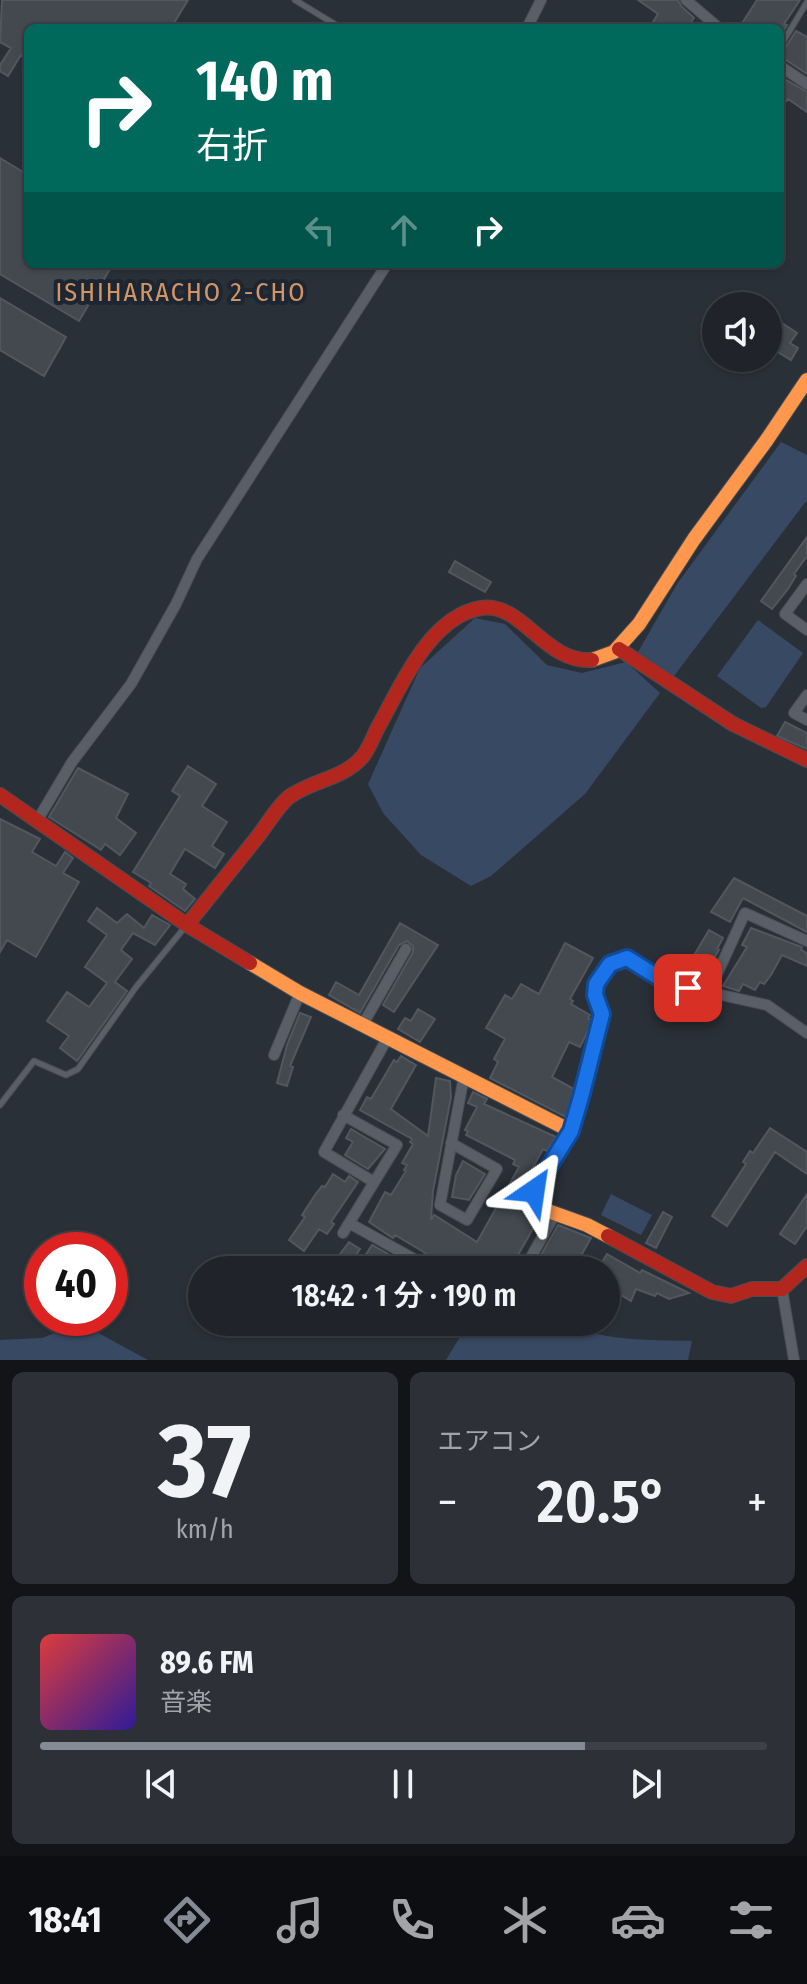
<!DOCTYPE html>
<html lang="ja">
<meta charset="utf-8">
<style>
:root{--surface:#20242a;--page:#2d3036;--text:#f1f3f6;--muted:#a2a4a8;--line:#3d4147;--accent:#848b96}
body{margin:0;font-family:"Fira Sans Condensed","Noto Sans JP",sans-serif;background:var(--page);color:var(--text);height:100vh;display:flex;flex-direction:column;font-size:30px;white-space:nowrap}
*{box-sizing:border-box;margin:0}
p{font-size:26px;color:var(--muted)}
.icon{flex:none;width:44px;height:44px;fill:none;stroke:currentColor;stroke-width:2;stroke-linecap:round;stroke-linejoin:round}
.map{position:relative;height:1360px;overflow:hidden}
.side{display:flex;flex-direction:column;gap:12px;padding:12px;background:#121417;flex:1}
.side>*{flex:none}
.top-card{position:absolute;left:24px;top:24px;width:760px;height:244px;border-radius:12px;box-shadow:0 2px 6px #0004,0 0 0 2px var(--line);background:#00695c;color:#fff;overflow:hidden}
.controls{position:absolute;left:702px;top:292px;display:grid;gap:16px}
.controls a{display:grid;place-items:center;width:80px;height:80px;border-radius:50%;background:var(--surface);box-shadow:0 2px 6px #0004,0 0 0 2px var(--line);font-size:40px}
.speed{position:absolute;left:24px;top:1232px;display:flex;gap:16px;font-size:40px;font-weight:700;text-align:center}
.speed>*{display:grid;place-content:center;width:104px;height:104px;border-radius:50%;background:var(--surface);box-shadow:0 2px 6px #0004,0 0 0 2px var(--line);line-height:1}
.speed .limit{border:12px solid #d22;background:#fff;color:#111}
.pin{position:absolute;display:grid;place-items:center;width:68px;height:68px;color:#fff;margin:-34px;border-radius:16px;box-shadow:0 4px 12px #0006}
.me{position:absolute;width:88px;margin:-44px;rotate:32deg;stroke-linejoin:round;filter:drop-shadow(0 0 6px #0008)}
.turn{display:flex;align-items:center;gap:28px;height:168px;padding:0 40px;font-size:36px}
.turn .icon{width:104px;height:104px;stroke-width:2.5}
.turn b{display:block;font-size:56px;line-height:68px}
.lanes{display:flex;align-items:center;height:76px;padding:0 40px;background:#0003;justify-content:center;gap:40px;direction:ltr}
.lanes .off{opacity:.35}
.big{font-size:60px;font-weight:600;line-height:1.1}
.side .widget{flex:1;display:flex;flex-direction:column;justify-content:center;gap:12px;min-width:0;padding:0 28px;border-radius:12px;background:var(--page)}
.side .dial{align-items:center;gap:0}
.dial b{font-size:104px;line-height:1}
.song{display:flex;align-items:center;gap:24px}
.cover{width:96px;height:96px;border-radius:12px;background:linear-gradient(135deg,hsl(0 70% 55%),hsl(250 70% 35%))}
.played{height:8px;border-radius:4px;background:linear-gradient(90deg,var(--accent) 75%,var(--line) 75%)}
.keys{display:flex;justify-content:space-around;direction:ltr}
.heat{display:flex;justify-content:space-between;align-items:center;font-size:44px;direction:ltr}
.side .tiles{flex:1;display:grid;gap:12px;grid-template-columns:1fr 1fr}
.widget:last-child{grid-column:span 2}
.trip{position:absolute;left:188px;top:1256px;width:432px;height:80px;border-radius:40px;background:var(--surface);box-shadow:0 2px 6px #0004,0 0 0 2px var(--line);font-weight:600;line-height:80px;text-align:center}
.dock{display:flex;height:128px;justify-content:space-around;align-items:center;background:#0d0e11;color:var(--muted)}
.dock .icon{width:56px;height:56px}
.dock .selected{color:var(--accent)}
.dock b{font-size:36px;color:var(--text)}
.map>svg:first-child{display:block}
.water{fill:#384963}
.building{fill:#444950;stroke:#52575f;stroke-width:2}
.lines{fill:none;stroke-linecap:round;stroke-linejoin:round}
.lane-casing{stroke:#484c53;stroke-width:7}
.street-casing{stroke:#484c53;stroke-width:12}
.slow-casing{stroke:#484c53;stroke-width:16}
.jam-casing{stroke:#484c53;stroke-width:16}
.lane{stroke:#5a5e66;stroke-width:5}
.street{stroke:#5a5e66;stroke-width:10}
.slow{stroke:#ff974d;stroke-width:14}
.jam{stroke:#b3261e;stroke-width:14}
.route-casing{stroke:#114b97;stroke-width:20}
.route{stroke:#1a73e8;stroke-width:14}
.labels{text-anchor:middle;stroke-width:8;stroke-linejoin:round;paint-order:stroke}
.neighbourhood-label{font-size:26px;letter-spacing:2px;fill:#d59563;stroke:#1d2633}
</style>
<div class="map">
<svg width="807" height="1360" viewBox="0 0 807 1360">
<rect width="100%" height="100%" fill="#2a3038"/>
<path class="water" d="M781 442 807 455V500L674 676 638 652 677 584Z
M475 618 505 624 547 665 582 673 626 662 660 693 585 794 491 876 471 886 421 855 383 813 368 784 420 668Z
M758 620 803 653 766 707 761 708 717 676Z
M611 1194 652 1215 641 1235 601 1215Z
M469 1322H560C596 1341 652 1340 692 1341L688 1360H446Z
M80 1323 148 1360H0V1340L42 1338Z"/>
<path class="building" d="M2 0H188L171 28H28V59L21 55 8 76 0 71V65L11 48 0 42Z
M638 0H678L681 6 694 18 687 28H662L653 22 658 14Z
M757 0H800L784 24 787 25 780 36V28H739Z
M796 31 807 37V74L780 56Z
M780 79 785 82 786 80 807 92V112L788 99 780 108Z
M0 158 28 175V264H113L79 321 0 274Z
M0 298 66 337 44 376 0 350Z
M782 323 797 333 790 343 798 348 791 360 768 346V329L775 333Z
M807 537V556L794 574 796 576 788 589 772 609 761 601Z
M455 561 491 582 485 592 449 572Z
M785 722 807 733V749L777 736Z
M188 766 216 784 202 806 227 822 212 846 224 854 215 868 185 849 170 874 186 884 183 889 195 899 185 911 149 886 151 883 133 872 180 796 172 791Z
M78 768 128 794 116 818 136 833 120 855 105 844 101 850 49 817Z
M0 819 40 839 32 852 56 866 65 852 73 858 63 873 79 882 36 957 7 940 0 952Z
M734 878 807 916V932L743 898 730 922 711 912Z
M97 908 117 923 127 914 144 928 152 915 170 925 155 945 133 933 121 950 132 959 115 982 127 991 77 1061 60 1048 69 1036 47 1021 67 992 89 1007 107 983 85 967 107 935 88 921Z
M400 923 438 945 394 1012 383 1005 413 952V946L407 941 399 945 360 1013 329 995 336 982 359 995Z
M751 928 802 947 801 950 807 953V966L782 955 771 975 764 984 760 982 755 990 743 984 739 991 723 986 747 947 742 945Z
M709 930 723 938 717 949 719 950 704 974 702 973 697 981H693L683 974Z
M565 943 593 958 570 999 573 1001 571 1004 590 1015 588 1018 592 1020 591 1025 580 1047 569 1042 552 1077 574 1089 566 1117 490 1078 498 1062 494 1059 505 1039 486 1028 505 995 512 999 521 984 539 994Z
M418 1009 435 1019 420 1042 398 1029 405 1018 411 1021Z
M300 1013 311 1017 290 1066 293 1067 287 1086 277 1083 287 1045Z
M401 1056 416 1065 391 1109 428 1136 436 1078 450 1081 451 1097 433 1191 431 1220 434 1215 477 1242 519 1167 513 1164 515 1160 466 1135 468 1131 465 1130 477 1107 468 1103 473 1092 487 1099 484 1104 556 1137 547 1151 543 1149 529 1175 531 1176 518 1206 539 1218 514 1262 528 1270H503L482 1260 475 1270H458L450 1265 446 1270H442L438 1263 422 1251 395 1235 393 1238 369 1222 385 1192 391 1195 406 1171 404 1170 407 1165 402 1163 413 1144 410 1142 412 1139 360 1110 367 1097 371 1099 394 1060 397 1062Z
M770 1128 807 1152V1174L775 1152 727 1226 712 1216 746 1164 743 1162 750 1151 753 1153Z
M351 1129 385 1149 368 1169 345 1155 353 1142 346 1138Z
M463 1161 485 1174 469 1200 452 1197 456 1175Z
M333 1174 345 1182 349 1176 358 1182 331 1222 334 1224 327 1234 319 1229 304 1251 289 1240 305 1217 302 1215 315 1195 322 1186 325 1187Z
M807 1194V1226L795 1244 780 1234Z
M663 1212 672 1217 656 1248 646 1243Z
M558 1225 591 1238 573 1270 541 1255Z
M349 1242 360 1249 354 1258 344 1270H328Z
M372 1245 385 1252 413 1270H390L365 1256Z
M607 1254 640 1273 642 1270 689 1293 669 1299 657 1293 655 1296 636 1289 631 1301 606 1286V1270L599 1267Z"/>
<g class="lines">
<g class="lane-casing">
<path id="lane" d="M295 0 341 28
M780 47 807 2
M0 1105 34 1061 66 1075 78 1069 136 987 185 927"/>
</g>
<g class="street-casing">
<path id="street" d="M686 0 719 28
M527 28 541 0
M780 66 807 84
M807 584 785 614 807 630
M807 695 794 713 807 720
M37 821 72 762 131 684 176 604 197 559 387 264
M709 992 745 913 807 941
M363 1024 406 949
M274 1055 300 993
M571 1131 602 1014 595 995 596 984 610 964 627 958 667 983 767 1005 807 1033
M451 1143 497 1169 467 1220 440 1205 464 1076
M374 1182 324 1152 388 1037
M555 1214 530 1259 556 1270
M349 1223 434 1270
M343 1233 397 1145 343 1115
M782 1289 794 1360"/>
</g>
<g class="slow-casing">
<path id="slow" d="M592 660 614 652 639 624 694 539 766 441 807 380
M250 963 300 993 571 1131 534 1191 537 1207 587 1225 608 1236"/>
</g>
<g class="jam-casing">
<path id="jam" d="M619 649 733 724 807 760
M0 795 187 925 250 963
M187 925C211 895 235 865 259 835 268 823 278 806 289 797 312 780 344 779 363 756 369 748 373 738 377 729 400 689 428 617 481 608 523 602 544 663 592 660
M608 1236 712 1292 731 1296 752 1289H782L807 1266"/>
</g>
<use href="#lane" class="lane"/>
<use href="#street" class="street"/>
<use href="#slow" class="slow"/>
<use href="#jam" class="jam"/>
</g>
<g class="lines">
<g class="route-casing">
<path id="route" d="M534 1191 571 1131 581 1097 602 1014 595 995 596 984 610 964 627 958 667 983 688 988"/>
</g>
<use href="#route" class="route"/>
</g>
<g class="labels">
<g class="neighbourhood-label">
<text x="181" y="301">ISHIHARACHO 2-CHO</text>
</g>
</g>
</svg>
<div class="controls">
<a><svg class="icon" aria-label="sound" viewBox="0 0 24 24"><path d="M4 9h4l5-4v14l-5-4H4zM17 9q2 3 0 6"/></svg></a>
</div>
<div class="speed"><div class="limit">40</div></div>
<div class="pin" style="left:688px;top:988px;background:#d93025"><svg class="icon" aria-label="arrive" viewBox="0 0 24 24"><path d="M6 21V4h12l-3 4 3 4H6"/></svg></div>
<svg class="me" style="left:534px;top:1191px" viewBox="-20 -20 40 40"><path d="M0-17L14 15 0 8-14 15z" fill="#1a73e8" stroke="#fff" stroke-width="4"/></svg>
<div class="trip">18:42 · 1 分 · 190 m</div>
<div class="top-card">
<div class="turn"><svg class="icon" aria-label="right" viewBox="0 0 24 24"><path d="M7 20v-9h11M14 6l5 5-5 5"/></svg><div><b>140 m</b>右折</div></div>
<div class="lanes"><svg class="icon off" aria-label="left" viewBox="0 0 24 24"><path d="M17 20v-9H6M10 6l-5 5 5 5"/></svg><svg class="icon off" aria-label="ahead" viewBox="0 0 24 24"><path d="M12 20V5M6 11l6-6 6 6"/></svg><svg class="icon" aria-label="right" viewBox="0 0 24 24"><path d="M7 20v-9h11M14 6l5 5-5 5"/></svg></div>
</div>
</div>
<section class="side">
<div class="tiles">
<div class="widget dial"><b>37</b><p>km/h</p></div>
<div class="widget"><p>エアコン</p>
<div class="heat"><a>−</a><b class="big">20.5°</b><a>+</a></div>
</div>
<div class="widget">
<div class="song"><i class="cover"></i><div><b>89.6 FM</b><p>音楽</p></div></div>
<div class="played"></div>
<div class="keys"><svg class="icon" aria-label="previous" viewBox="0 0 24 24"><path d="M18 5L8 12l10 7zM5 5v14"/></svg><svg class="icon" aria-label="pause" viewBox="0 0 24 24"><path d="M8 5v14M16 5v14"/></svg><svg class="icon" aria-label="next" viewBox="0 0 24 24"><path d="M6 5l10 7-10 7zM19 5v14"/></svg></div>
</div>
</div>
</section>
<nav class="dock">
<b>18:41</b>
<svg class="icon selected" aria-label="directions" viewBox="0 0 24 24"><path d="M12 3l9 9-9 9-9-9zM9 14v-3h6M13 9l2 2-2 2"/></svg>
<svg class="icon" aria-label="music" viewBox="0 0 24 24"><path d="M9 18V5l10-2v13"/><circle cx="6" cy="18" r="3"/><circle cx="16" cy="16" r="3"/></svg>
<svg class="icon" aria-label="phone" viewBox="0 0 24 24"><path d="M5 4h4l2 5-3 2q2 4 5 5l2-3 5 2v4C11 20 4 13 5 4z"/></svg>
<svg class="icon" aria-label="climate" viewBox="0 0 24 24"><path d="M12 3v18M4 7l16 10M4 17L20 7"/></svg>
<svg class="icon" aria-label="car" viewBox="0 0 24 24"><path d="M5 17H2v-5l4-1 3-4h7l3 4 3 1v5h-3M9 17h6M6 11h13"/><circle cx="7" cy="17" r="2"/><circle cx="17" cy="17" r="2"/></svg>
<svg class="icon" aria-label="filters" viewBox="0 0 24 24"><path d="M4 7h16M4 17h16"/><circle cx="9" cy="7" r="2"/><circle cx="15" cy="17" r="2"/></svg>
</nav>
